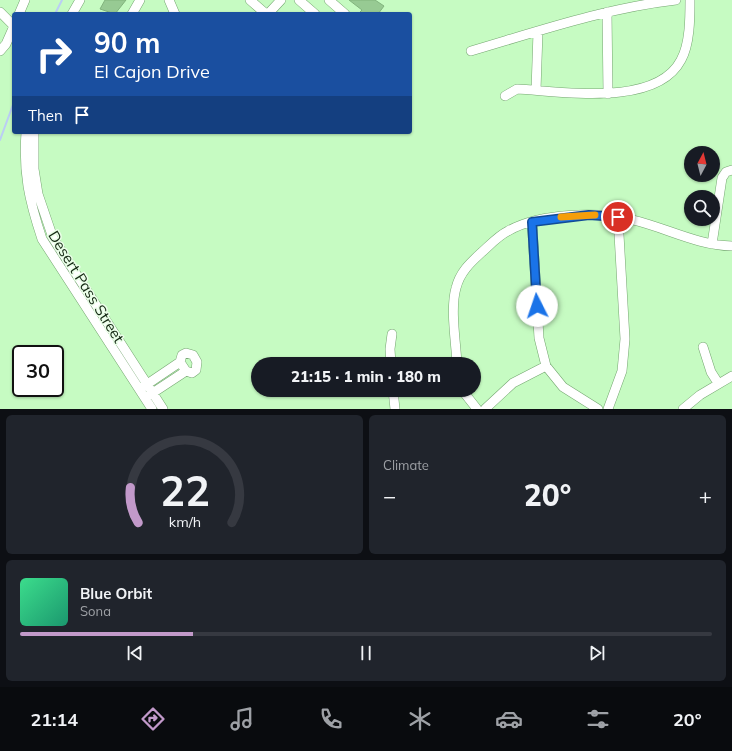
<!DOCTYPE html>
<meta charset="utf-8">
<style>
:root{--surface:#171b24;--page:#20242c;--text:#f1f3f6;--muted:#9ea1a6;--line:#363941;--accent:#c299ca}
body{margin:0;font-family:Mulish,sans-serif;background:var(--page);color:var(--text);height:100vh;display:flex;flex-direction:column;font-size:15px;white-space:nowrap}
*{box-sizing:border-box;margin:0}
p{font-size:13px;color:var(--muted)}
.icon{flex:none;width:22px;height:22px;fill:none;stroke:currentColor;stroke-width:2;stroke-linecap:round;stroke-linejoin:round}
.map{position:relative;height:409px;overflow:hidden}
.side{display:flex;flex-direction:column;gap:6px;padding:6px;background:#0d0f14;flex:1}
.side>*{flex:none}
.banner{position:absolute;left:12px;top:12px;width:400px;height:122px;border-radius:4px;box-shadow:0 1px 3px #0004;background:#1a4fa0;color:#fff;overflow:hidden}
.needle{width:26px;rotate:7deg}
.fabs{position:absolute;left:684px;top:146px;display:grid;gap:8px}
.fabs a{display:grid;place-items:center;width:36px;height:36px;border-radius:50%;background:var(--surface);box-shadow:0 1px 3px #0004;font-size:20px}
.speed{position:absolute;left:12px;top:345px;display:flex;gap:8px;font-size:20px;font-weight:700;text-align:center}
.speed>*{display:grid;place-content:center;width:52px;height:52px;border-radius:50%;background:var(--surface);box-shadow:0 1px 3px #0004;line-height:1}
.speed .limit{border:2px solid #111;border-radius:6px;background:#fff;color:#111}
.pin{position:absolute;display:grid;place-items:center;width:34px;height:34px;color:#fff;margin:-17px;border:2px solid #fff;border-radius:50%;box-shadow:0 1px 4px #0007}
.me{position:absolute;width:44px;margin:-22px;rotate:356deg;stroke-linejoin:round;filter:drop-shadow(0 0 3px #0008)}
.turn{display:flex;align-items:center;gap:14px;height:84px;padding:0 16px;font-size:18px}
.turn .icon{width:52px;height:52px;stroke-width:2.5}
.turn b{display:block;font-size:28px;line-height:34px}
.then{display:flex;align-items:center;height:38px;padding:0 16px;background:#0003;gap:8px;font-size:15px}
.big{font-size:30px;font-weight:800;line-height:1.1}
.side .tile{flex:1;display:flex;flex-direction:column;justify-content:center;gap:6px;min-width:0;padding:0 14px;border-radius:6px;background:var(--page)}
.side .dial{align-items:center;gap:0}
.dial svg{height:104px;overflow:visible;fill:none;stroke:var(--line);stroke-width:7;stroke-linecap:round;text-anchor:middle}
.dial text{fill:var(--text);stroke:none}
.song{display:flex;align-items:center;gap:12px}
.cover{width:48px;height:48px;border-radius:6px;background:linear-gradient(135deg,hsl(150 70% 55%),hsl(160 70% 35%))}
.played{height:4px;border-radius:2px;background:linear-gradient(90deg,var(--accent) 25%,var(--line) 25%)}
.keys{display:flex;justify-content:space-around;direction:ltr}
.heat{display:flex;justify-content:space-between;align-items:center;font-size:22px;direction:ltr}
.side .tiles{flex:1;display:grid;gap:6px;grid-template-columns:1fr 1fr}
.tile:last-child{grid-column:span 2}
.trip{position:absolute;left:251px;top:357px;width:230px;height:40px;border-radius:20px;background:var(--surface);box-shadow:0 1px 3px #0004;font-weight:800;line-height:40px;text-align:center}
.menu{display:flex;height:64px;justify-content:space-around;align-items:center;background:#090b0e;color:var(--muted)}
.menu .icon{width:28px;height:28px}
.menu .current{color:var(--accent)}
.menu b{font-size:18px;color:var(--text)}
.map>svg:first-child{display:block}
.lines{fill:none;stroke-linecap:round;stroke-linejoin:round}
.stream{stroke:#bacef4;stroke-width:2}
.building{fill:#97ca93;stroke:#81b37d}
.minor-casing{stroke:#74a670;stroke-width:10}
.minor{stroke:#fff;stroke-width:9}
.route-casing{stroke:#114b97;stroke-width:10}
.route{stroke:#1a73e8;stroke-width:7}
.slow{stroke:#f59e0b;stroke-width:7}
.labels{text-anchor:middle;stroke-width:3;stroke-linejoin:round;paint-order:stroke}
.street-label{font-size:15px;fill:#132712;stroke:#eafee8}
</style>
<div class="map">
<svg width="732" height="409" viewBox="0 0 732 409">
<rect width="100%" height="100%" fill="#c6fbc2"/>
<g class="lines">
<path class="stream" d="M55 14 62 0
M0 140 14 102"/>
</g>
<path class="building" d="M105 0H126L115 14 100 9Z
M349 0H375L384 6 378 14H363L360 12 362 10Z"/>
<g class="lines">
<g class="minor-casing">
<path id="minor" d="M169 0 175 14
M250 0 266 14
M299 0 315 14
M329 0 345 14
M0 12 14 26
M607 12 608 94
M19 14 25 0
M72 14 80 0
M132 14 140 0
M268 14 281 0
M0 51 6 44 14 26
M471 51C539 31 606 8 676 0
M536 90 538 32
M505 96 517 89C560 91 656 108 681 60 690 44 690 18 690 0
M26 132C23 173 29 200 42 239L152 409
M34 132V169L38 194 53 238 163 409
M532 222 539 338 546 366 563 387 598 409
M712 244 722 178 726 172 732 170
M703 347 711 372 718 383
M186 353 193 355 197 362 196 370 192 373 186 371 180 362 182 355Z
M391 364 390 349 392 334
M457 364C456 342 450 309 456 288 460 272 470 263 482 252 490 245 498 236 508 231 540 213 597 211 633 220 667 228 696 245 732 246
M143 387 180 362
M393 390 395 409
M462 390 477 409
M148 396 186 371
M485 409 513 383 546 366
M608 409 622 371 625 339 618 217
M683 409 700 395 732 376"/>
</g>
<use href="#minor" class="minor"/>
</g>
<g class="lines">
<g class="route-casing">
<path id="route" d="M537 306 532 222 589 215 618 217"/>
</g>
<use href="#route" class="route"/>
<path class="slow" d="M561 217 595 215"/>
</g>
<g class="labels">
<g class="street-label">
<text transform="translate(86 287) rotate(58)" y="5">Desert Pass Street</text>
</g>
</g>
</svg>
<div class="fabs">
<a><svg class="needle" viewBox="-14 -14 28 28"><path d="M0-13l5 13h-10z" fill="#e53935"/><path d="M0 13l5-13h-10z" fill="#9ea1a6"/></svg></a>
<a><svg class="icon" aria-label="search" viewBox="0 0 24 24"><circle cx="10" cy="10" r="6"/><path d="M15 15l6 6"/></svg></a>
</div>
<div class="speed"><div class="limit">30</div></div>
<div class="pin" style="left:618px;top:217px;background:#d93025"><svg class="icon" aria-label="arrive" viewBox="0 0 24 24"><path d="M6 21V4h12l-3 4 3 4H6"/></svg></div>
<svg class="me" style="left:537px;top:306px" viewBox="-20 -20 40 40"><circle r="19" fill="#fff"/><path d="M0-13L10 11 0 6-10 11z" fill="#1a73e8"/></svg>
<div class="trip">21:15 · 1 min · 180 m</div>
<div class="banner">
<div class="turn"><svg class="icon" aria-label="right" viewBox="0 0 24 24"><path d="M7 20v-9h11M14 6l5 5-5 5"/></svg><div><b>90 m</b>El Cajon Drive</div></div>
<div class="then">Then<svg class="icon" aria-label="arrive" viewBox="0 0 24 24"><path d="M6 21V4h12l-3 4 3 4H6"/></svg></div>
</div>
</div>
<section class="side">
<div class="tiles">
<div class="tile dial"><svg viewBox="0 0 100 80">
<path d="M14 69A42 42 0 1 1 86 69"/>
<path d="M14 69A42 42 0 0 1 8 42" stroke="#c299ca"/>
<text x="50" y="56" font-size="32" font-weight="700">22</text>
<text x="50" y="72" font-size="11">km/h</text>
</svg></div>
<div class="tile"><p>Climate</p>
<div class="heat"><a>−</a><b class="big">20°</b><a>+</a></div>
</div>
<div class="tile">
<div class="song"><i class="cover"></i><div><b>Blue Orbit</b><p>Sona</p></div></div>
<div class="played"></div>
<div class="keys"><svg class="icon" aria-label="previous" viewBox="0 0 24 24"><path d="M18 5L8 12l10 7zM5 5v14"/></svg><svg class="icon" aria-label="pause" viewBox="0 0 24 24"><path d="M8 5v14M16 5v14"/></svg><svg class="icon" aria-label="next" viewBox="0 0 24 24"><path d="M6 5l10 7-10 7zM19 5v14"/></svg></div>
</div>
</div>
</section>
<nav class="menu">
<b>21:14</b>
<svg class="icon current" aria-label="directions" viewBox="0 0 24 24"><path d="M12 3l9 9-9 9-9-9zM9 14v-3h6M13 9l2 2-2 2"/></svg>
<svg class="icon" aria-label="music" viewBox="0 0 24 24"><path d="M9 18V5l10-2v13"/><circle cx="6" cy="18" r="3"/><circle cx="16" cy="16" r="3"/></svg>
<svg class="icon" aria-label="phone" viewBox="0 0 24 24"><path d="M5 4h4l2 5-3 2q2 4 5 5l2-3 5 2v4C11 20 4 13 5 4z"/></svg>
<svg class="icon" aria-label="climate" viewBox="0 0 24 24"><path d="M12 3v18M4 7l16 10M4 17L20 7"/></svg>
<svg class="icon" aria-label="car" viewBox="0 0 24 24"><path d="M5 17H2v-5l4-1 3-4h7l3 4 3 1v5h-3M9 17h6M6 11h13"/><circle cx="7" cy="17" r="2"/><circle cx="17" cy="17" r="2"/></svg>
<svg class="icon" aria-label="filters" viewBox="0 0 24 24"><path d="M4 7h16M4 17h16"/><circle cx="9" cy="7" r="2"/><circle cx="15" cy="17" r="2"/></svg>
<b>20°</b>
</nav>
